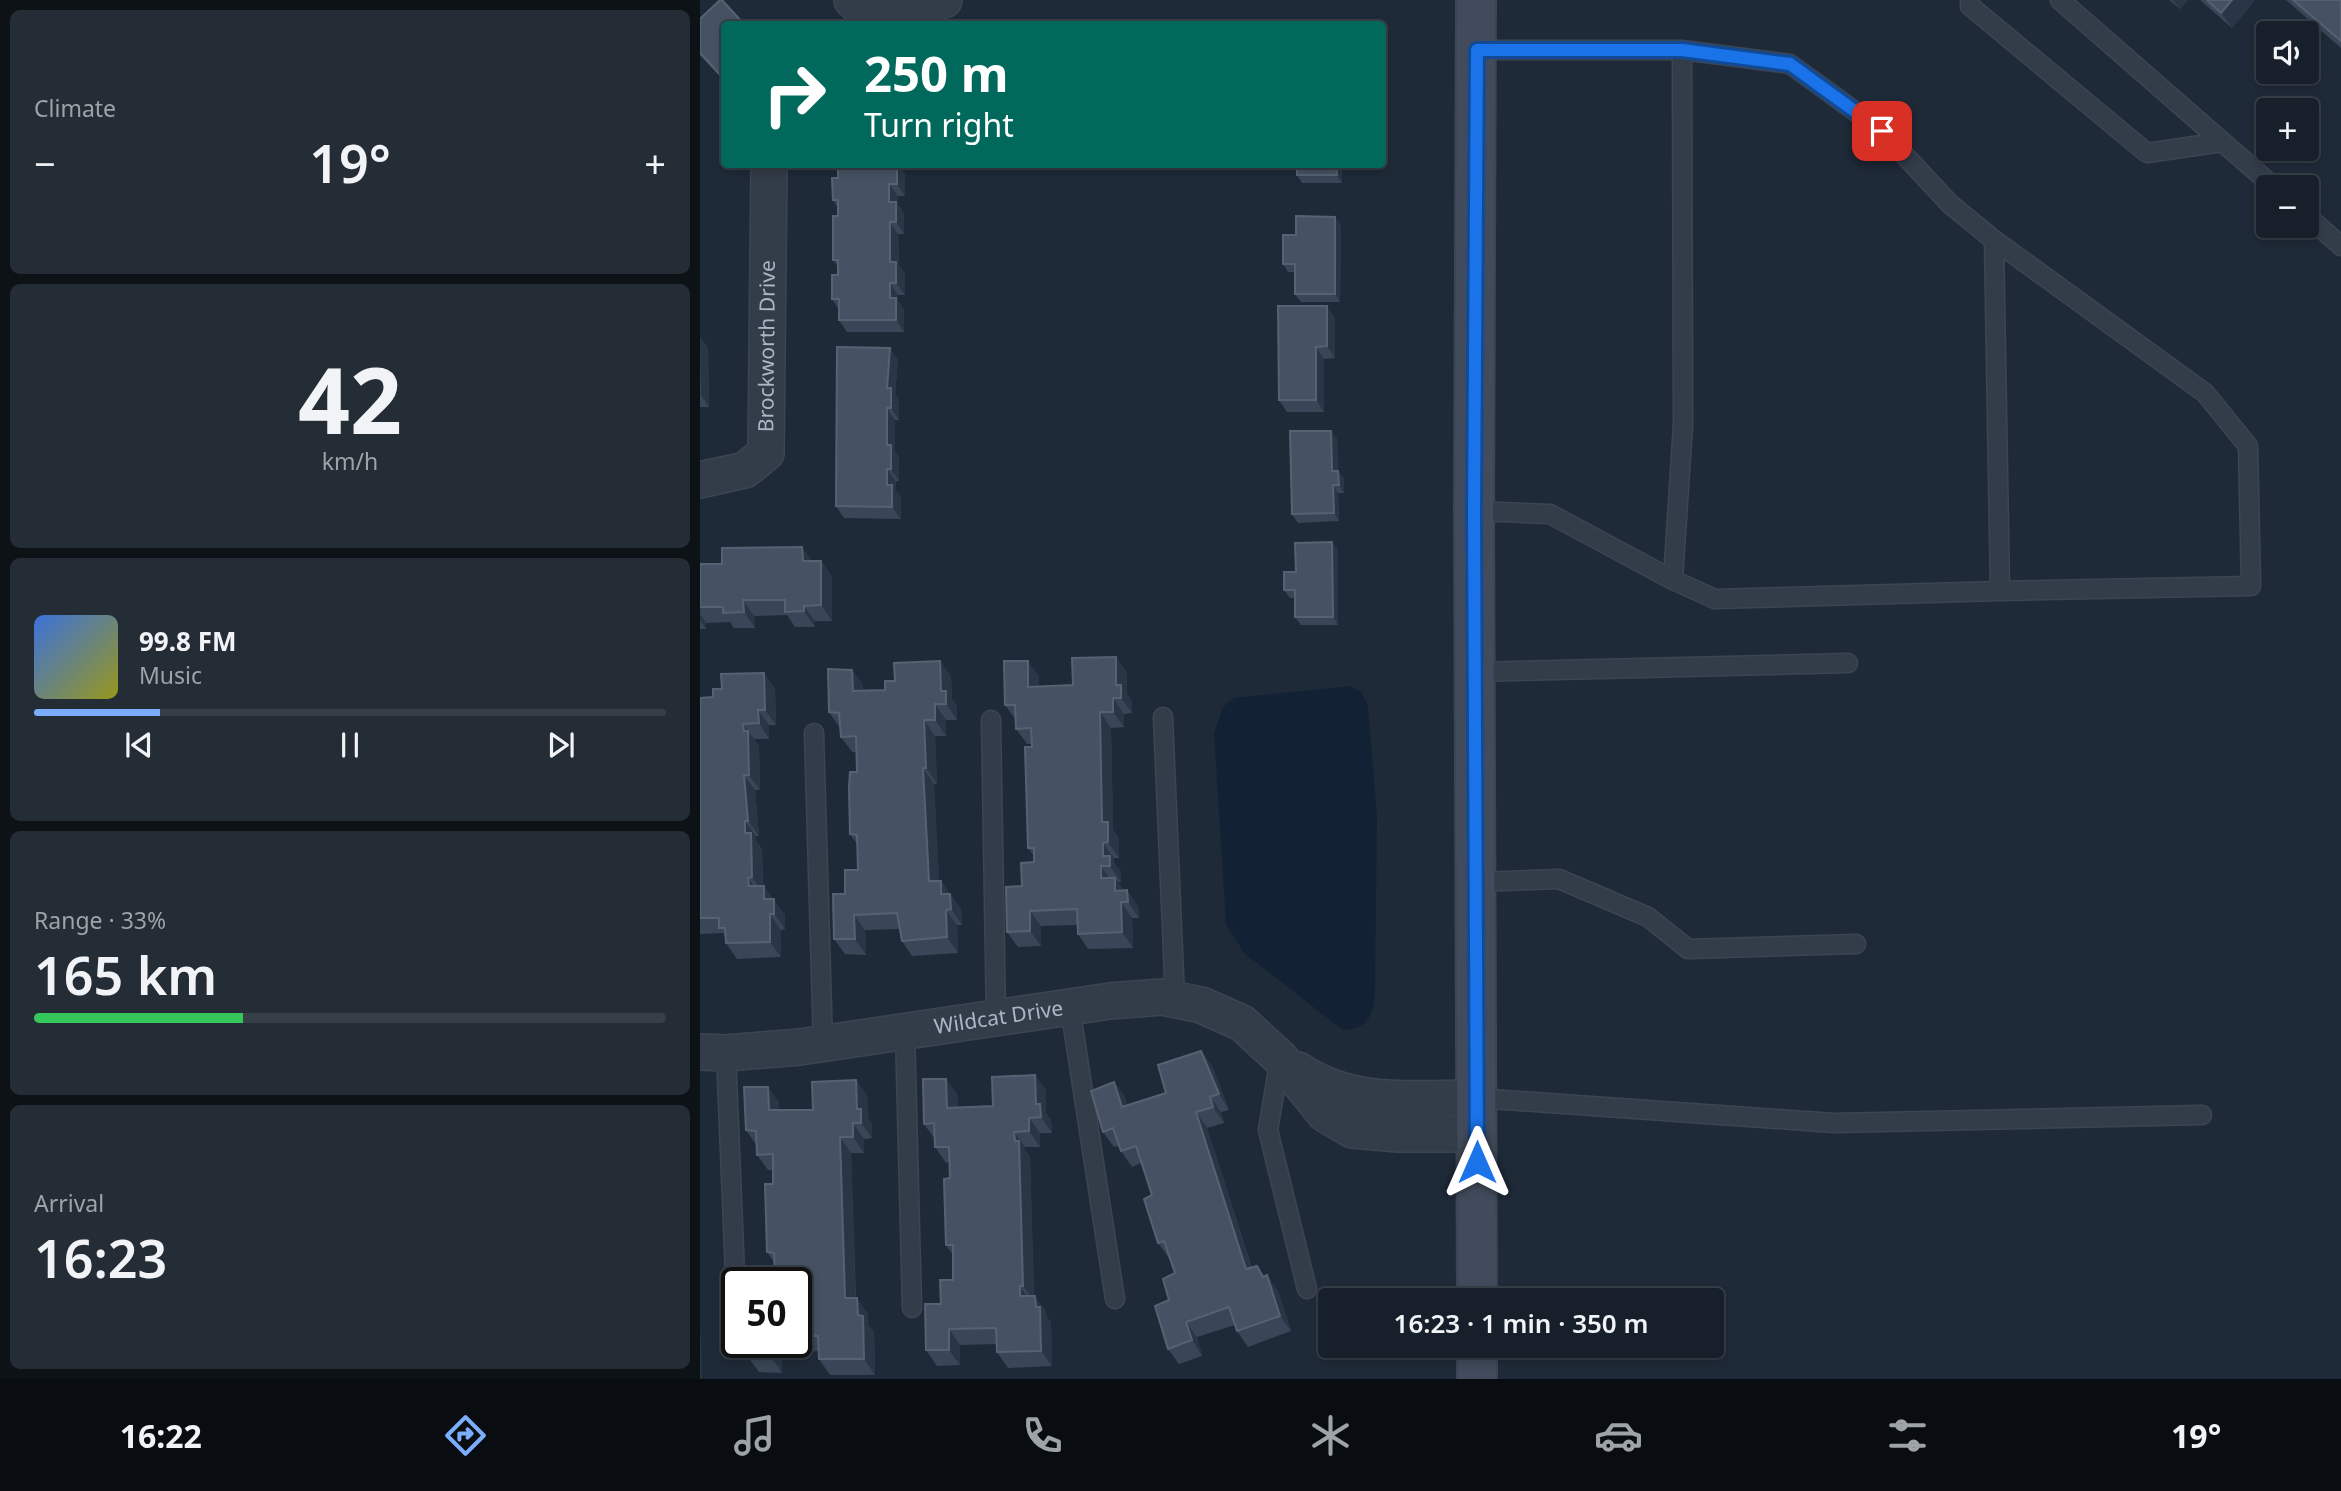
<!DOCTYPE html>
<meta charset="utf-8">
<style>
:root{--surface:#17202a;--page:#242d36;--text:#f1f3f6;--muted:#9ea3a8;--line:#363e47;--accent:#7cadfc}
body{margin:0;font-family:"Noto Sans",sans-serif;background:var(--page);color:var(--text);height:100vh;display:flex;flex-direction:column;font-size:26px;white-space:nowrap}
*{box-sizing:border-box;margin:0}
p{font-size:23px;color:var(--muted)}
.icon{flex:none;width:38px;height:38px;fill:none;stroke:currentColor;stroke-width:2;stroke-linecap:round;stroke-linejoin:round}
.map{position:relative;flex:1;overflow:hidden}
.drawer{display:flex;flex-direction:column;gap:10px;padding:10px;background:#0d1217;width:700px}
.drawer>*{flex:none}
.banner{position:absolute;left:21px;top:21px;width:665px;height:147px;border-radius:7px;box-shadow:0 4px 10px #0003,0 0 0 2px var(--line);background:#00695c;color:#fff;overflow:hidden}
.controls{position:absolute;left:1556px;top:21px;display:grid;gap:14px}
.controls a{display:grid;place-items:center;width:63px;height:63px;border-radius:7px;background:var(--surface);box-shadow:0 4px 10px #0003,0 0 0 2px var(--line);font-size:35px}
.speed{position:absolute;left:21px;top:1267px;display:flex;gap:14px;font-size:35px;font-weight:700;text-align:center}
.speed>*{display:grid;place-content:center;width:91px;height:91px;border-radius:50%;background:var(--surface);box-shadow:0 4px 10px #0003,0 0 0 2px var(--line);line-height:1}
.speed .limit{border:4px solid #111;border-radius:10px;background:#fff;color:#111}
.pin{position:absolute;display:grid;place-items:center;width:60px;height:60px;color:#fff;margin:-30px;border-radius:14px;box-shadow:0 4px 10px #0006}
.me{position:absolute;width:77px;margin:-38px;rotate:0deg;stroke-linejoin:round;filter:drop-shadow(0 0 5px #0008)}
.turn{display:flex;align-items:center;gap:24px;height:147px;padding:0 28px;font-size:32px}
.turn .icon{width:91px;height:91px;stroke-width:2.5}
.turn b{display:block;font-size:49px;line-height:60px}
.big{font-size:52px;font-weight:600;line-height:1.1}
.drawer .widget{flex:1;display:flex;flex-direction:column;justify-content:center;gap:10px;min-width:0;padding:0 24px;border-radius:10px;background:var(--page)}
.drawer .dial{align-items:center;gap:0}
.dial b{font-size:91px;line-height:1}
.song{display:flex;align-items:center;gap:21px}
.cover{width:84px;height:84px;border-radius:10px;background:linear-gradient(135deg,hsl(220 70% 55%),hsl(60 70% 35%))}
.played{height:7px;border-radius:4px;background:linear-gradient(90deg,var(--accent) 20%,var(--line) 20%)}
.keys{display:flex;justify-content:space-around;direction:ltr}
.heat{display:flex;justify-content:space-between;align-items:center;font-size:38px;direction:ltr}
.charge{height:10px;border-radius:5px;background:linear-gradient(90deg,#34c759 33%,var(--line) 0)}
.trip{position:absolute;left:618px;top:1288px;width:406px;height:70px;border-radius:7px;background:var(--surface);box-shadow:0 4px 10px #0003,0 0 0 2px var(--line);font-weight:600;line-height:70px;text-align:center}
.dock{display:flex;height:112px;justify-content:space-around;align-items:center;background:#090d11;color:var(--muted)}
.dock .icon{width:49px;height:49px}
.dock .on{color:var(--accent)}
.dock b{font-size:32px;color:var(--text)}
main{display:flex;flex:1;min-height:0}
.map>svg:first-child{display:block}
.water{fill:#132135}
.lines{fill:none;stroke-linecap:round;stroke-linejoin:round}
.service-casing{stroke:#3c4552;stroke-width:21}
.minor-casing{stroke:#3c4552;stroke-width:38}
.secondary-casing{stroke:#3c4552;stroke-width:42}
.service{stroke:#333c49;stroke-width:18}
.minor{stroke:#333c49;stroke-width:35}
.secondary{stroke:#414b5c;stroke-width:38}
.wall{fill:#3a4657}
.shaded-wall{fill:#2a3646}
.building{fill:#465263;stroke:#566272;stroke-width:2}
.route-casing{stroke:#114b97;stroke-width:18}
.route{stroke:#1a73e8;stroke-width:12}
.labels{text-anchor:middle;stroke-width:7;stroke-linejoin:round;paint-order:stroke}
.street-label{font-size:21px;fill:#adb6c5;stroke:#19212d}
</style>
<main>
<section class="drawer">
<div class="widget"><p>Climate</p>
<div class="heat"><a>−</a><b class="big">19°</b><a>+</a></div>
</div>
<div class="widget dial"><b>42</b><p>km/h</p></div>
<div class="widget">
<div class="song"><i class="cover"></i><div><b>99.8 FM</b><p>Music</p></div></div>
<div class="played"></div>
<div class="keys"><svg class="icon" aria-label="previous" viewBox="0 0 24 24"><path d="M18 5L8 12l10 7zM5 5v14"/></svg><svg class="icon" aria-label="pause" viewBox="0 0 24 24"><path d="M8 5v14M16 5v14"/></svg><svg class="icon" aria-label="next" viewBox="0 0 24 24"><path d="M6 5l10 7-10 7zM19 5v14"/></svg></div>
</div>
<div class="widget"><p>Range · 33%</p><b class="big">165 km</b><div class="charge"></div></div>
<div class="widget"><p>Arrival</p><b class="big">16:23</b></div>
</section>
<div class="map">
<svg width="1641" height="1379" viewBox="0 0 1641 1379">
<rect width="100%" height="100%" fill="#1f2a38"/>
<path class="water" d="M651 686 662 693 668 706 677 816 675 991C675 1012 668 1030 643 1030L544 953 526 924 514 733 523 707 534 698Z"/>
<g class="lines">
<g class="service-casing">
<path id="service" d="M1270 0V6L1447 153 1522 142
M1360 0 1574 187
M777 50H982L983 425 973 580 1015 599 1300 591 1294 240 1250 204 1182 131 1090 64 982 50
M1606 215 1641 246
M1294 240 1505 393 1548 446 1551 586 1300 591
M774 511 850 514 973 580
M775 672 1148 663
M463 717 475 999
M291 720 296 1018
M114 733 123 1044
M776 882 859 879 948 917 988 949 1156 944
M370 1007 415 1299
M205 1031 212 1308
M26 1053 36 1299
M580 1058 568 1130 607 1289
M777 1098 1134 1123 1502 1115"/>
</g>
<g class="minor-casing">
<g id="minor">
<path d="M152 0 174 19 244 0"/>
<path id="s1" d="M0 480 45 470 66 453 69 164"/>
<path id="s2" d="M0 1052 26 1053 100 1047 410 1001 462 997 501 1005 542 1023 580 1058 625 1114 652 1130 698 1134H777"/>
<path d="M598 1070C652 1107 714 1098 777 1098"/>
</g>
</g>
<g class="secondary-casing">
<path id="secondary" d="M776 0 774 511 777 1300
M777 1346V1379"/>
</g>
<use href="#service" class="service"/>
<use href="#minor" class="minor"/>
<use href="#secondary" class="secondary"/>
</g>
<path class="wall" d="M1469 0H1488L1480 9Z
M1500 0H1555L1532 28Z
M1586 0H1641V48Z
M0 19 24 24V81L0 55Z
M597 164H642V183H602L597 175Z
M205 174V196H198V204L204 214V234H198L199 265 205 274V295H198V301L204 310V332H147L139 320V310L132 299 138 275V267L133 260 138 208 133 200Z
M641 225 640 302H601L595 294V272H588L583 264 596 235Z
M635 318V358L624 359V412H587L579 400Z
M0 337 8 348 9 407H0Z
M198 360 195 394 199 400V420H195V451L199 457V481H196L195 490 201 497V519L144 518 136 506Z
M631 431 637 439 638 471 644 479V493H638L639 521 598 523 592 514Z
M632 542 638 550V625H601L595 617V598H590L584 590 596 572Z
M121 561 132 577V621H115V627H95L87 615 54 616 55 628H34L30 622 6 623V629H0V562L2 564Z
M416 657 427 673V694L432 701V713L424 714V727L411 728V731L413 830 419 838V858H414V862L421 872V882H418L424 891 438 906 439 918H432L433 948 388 949 378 934 377 925 341 926V946L318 947 307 932 322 886 334 862V856L328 848 332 744H327L316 729V720L305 705 339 676V686L373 685Z
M240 661 251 677 252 699 257 706V720H246V736H235L237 784H234L239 881H241L261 909 262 925H257L258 953 212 956 202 941 199 929 165 930 166 955 145 954 134 939 145 894 158 870 157 844 150 834 157 772 156 752H152L141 737 140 728 129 712 152 670 163 685V691L185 690 195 681Z
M75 688 76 725H69V739H54L59 746 60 790H55L59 836H56V841L62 849 63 886 85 915V929L81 930V957L37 959 26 943V938L23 933 0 934V698L13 697Z
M501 1051 512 1066 529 1110 521 1112 524 1123 507 1128 552 1268 565 1276 578 1291 591 1331 548 1347 537 1331 535 1325 497 1337 502 1356 479 1364 468 1349 469 1300 475 1273 470 1258H469L458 1243 452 1195 441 1163 432 1167 421 1151 419 1146 414 1147 403 1132 414 1082 425 1097 427 1105 466 1093Z
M335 1075 346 1091V1113L351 1120 352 1133H340V1147H325V1150L330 1157 334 1296 346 1311V1316L351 1322 352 1366 308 1368 297 1352V1344L260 1345V1365L237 1366 226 1350 241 1304 253 1280V1255L246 1245 250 1178 249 1162 246 1163 235 1147V1139L224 1124 246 1079 257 1094 258 1107 293 1106Z
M156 1080 167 1096 168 1118 172 1124V1138L164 1139V1153H151L156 1298 168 1314V1325L174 1332 175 1375H130L119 1359V1351L82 1353V1373L59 1372 48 1357V1342H96V1283L74 1262 67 1252 73 1184V1170H68L57 1155V1146L46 1130 79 1102V1110H113Z"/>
<path class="shaded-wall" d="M1473 0H1488L1480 9Z
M1532 0H1555L1532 28 1521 13Z
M197 164H198L205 174V196L197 184Z
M636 164H642V183L637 175Z
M189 184 198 196V204L204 214V234L196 222 189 202Z
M635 217 641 225 640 302 635 294Z
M190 222 198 234 199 265 205 274V295L196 283 190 262Z
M190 283 198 295V301L204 310V332L196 320 190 298Z
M627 306 635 318V358L627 346Z
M0 337 8 348 9 407 1 395Z
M616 347 624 359V412L616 400Z
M190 348 198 360 195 394 199 400V420L191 408 187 388Z
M187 408 195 420V451L199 457V481L191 469 187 445Z
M631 431 637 439 638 479 632 471Z
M187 469 196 481 195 490 201 497V519L192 507 187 485Z
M638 471 644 479V493L639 485Z
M633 485 638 493 639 521 634 513Z
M632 542 638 550V625L633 617Z
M102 547 113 562 103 561Z
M121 561 132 577V621L121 605Z
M43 600 54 616 55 628 44 612Z
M104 606 115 621V627L104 611Z
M0 614 6 623V629L0 620Z
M416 657 427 673V694L432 701V713L421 698 416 685Z
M240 661 251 677 252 699 257 706V720L246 704 241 691Z
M328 661 339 676V702L328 687Z
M152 670 163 685 164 707 153 691Z
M64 673 75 688 76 725 65 710Z
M413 698 424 714V727L413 712Z
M235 704 246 720V736L235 720Z
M58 710 69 725V739L59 723Z
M400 712 411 728 413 830 419 838V858L408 842 402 822Z
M224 720 235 736 237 784 226 768Z
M43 724 59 746 60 790 49 775Z
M223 768 234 784 240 897 229 881Z
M44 775 55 790 59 836 48 821Z
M45 821 56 836V841L62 849 63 893 52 877 45 833Z
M403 843 414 858V862L421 872V882L403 856Z
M401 866 412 882 401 878Z
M48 878 59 893 49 886Z
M415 878 426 893 415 891Z
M241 881 261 909 262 925 241 894Z
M64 886 85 915V929L64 899Z
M427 890 438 906 439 918 428 902Z
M421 902 432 918 433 948 422 932Z
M246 910 257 925 258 953 247 937Z
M330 911 341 926V946L330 931Z
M70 914 81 930V957L70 942Z
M154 915 165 930 166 955 155 939Z
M501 1051 512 1066 529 1110 519 1094Z
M335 1075 346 1091V1113L351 1120 352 1133 341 1117 336 1104Z
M246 1079 257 1094 258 1123 247 1108Z
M156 1080 167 1096 168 1118 172 1124V1138L161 1123 157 1109Z
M414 1082 425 1097 433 1122 422 1107Z
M68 1087 79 1102 80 1126 69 1110Z
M510 1097 521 1112 524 1123 513 1107Z
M496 1112 507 1128 557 1285 546 1269Z
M329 1118 340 1133V1147L329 1131Z
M153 1123 164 1139V1153L153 1137Z
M314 1132 325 1147V1150L330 1157 334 1302 323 1286Z
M140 1137 151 1153 156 1313 145 1298Z
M557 1266 568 1282 567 1275 578 1291 591 1331 580 1316Z
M320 1286 331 1302 320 1296Z
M335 1296 346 1311V1316L351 1322 352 1366 341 1351 336 1307Z
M157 1298 168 1314V1325L174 1332 175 1375 164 1359 158 1315Z
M486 1322 497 1337 502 1356 492 1340Z
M249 1329 260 1345V1365L249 1350Z
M0 1334 1 1336 2 1379 0 1378Z
M71 1342H74L82 1353V1373L72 1358Z"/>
<path class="building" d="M20 0H22L44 24H24V79L0 53V19Z
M1507 0H1532L1521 13Z
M1593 0H1641V41Z
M138 164H197V184H189V202H196V222H190V262H196V283H190V298H196V320H139V299H132V275H138V260H133V216H138V200H133L132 178H138Z
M597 164H636L637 175H597Z
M596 216 635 217V294H595V264H583V235H596Z
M578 306H627V346L616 347V400H579Z
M137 347 190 348 187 388H191V408H187V445H191V469H187V485H192V507L136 506Z
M590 431H631L632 471H638L639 485H633L634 513 592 514Z
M632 542 633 617H595V590H584V572H596L595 543Z
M102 547 103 561H121V605L104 606V611L85 612V600H43L44 612 23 613V607H0V564H22V548Z
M416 657V685H421V698H413V712H400V715L402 822H408V842L403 843V856H410V866H401V878H415V891L427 890 428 902H421L422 932 378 934 377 909 330 911V931L307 932 306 887 322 886 321 863 334 862V848H328L325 747H332L331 728 316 729 315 705H305L304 661H328V687L373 685 372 658Z
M240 661 241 691H246V704H235V720H224L226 768H223L229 881H241V894H250L251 909 246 910 247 937 202 941 197 913 154 915 155 939H134L133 894H145V870H158L157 835 150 834 149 788 150 772H157L156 736 141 737 139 713 129 712 128 669 152 670 153 691 185 690V681H195L194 663Z
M64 673 65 710H58L59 723 43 724 44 731H48L49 775H44L48 821H45V833H51L52 877 48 878 49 886H64V899H74V914H70V942L26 943 25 928H19V918H0V698L13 697V689H22L21 674Z
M501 1051 519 1094 510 1097 513 1107 496 1112 546 1269 557 1266 563 1277 567 1275 580 1316 537 1331 529 1307 486 1322 492 1340 468 1349 455 1306 469 1300 463 1279 475 1273 464 1241 458 1243 444 1199 452 1195 436 1146 421 1151 413 1128 403 1132 391 1091 414 1082 422 1107 466 1093 458 1065Z
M335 1075 336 1104H340L341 1117 329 1118V1131L314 1132 315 1141H319L323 1286H320V1296H335L336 1307H340L341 1351 297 1352 296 1328 249 1329V1350H226L225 1304H241L240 1280H253V1245H246L244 1179 250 1178 249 1147H235L234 1123 224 1124 223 1079H246L247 1108 293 1106 292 1077Z
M156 1080 157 1109H161V1123H153V1137H140L145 1298H157L158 1315 163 1316 164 1359H119L118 1336H96V1283H75L74 1253 67 1252 65 1184H73V1154L57 1155 56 1131 46 1130 44 1087H68L69 1110H113L112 1082Z
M48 1342H71L72 1358 48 1357Z"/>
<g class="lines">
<g class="route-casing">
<path id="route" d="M777 1162 774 511 777 50H982L1090 64 1182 131"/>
</g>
<use href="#route" class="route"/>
</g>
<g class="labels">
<g class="street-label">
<text dy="7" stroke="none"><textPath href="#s1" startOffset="180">Brockworth Drive</textPath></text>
<text dy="7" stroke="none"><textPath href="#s2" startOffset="301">Wildcat Drive</textPath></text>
</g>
</g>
</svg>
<div class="controls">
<a><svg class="icon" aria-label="sound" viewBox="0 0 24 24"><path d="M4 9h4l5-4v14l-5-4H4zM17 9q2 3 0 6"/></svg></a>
<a>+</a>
<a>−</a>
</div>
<div class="speed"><div class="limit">50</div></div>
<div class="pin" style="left:1182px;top:131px;background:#d93025"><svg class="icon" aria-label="arrive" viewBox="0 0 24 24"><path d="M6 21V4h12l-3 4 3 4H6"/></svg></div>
<svg class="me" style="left:777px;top:1162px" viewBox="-20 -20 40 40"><path d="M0-17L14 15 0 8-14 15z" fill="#1a73e8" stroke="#fff" stroke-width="4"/></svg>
<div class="trip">16:23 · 1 min · 350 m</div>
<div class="banner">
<div class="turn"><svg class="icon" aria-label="right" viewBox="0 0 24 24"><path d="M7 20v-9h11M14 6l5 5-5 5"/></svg><div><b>250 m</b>Turn right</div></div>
</div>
</div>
</main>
<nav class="dock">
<b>16:22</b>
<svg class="icon on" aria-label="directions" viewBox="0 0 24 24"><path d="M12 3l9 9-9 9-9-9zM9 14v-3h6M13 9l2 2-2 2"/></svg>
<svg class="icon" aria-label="music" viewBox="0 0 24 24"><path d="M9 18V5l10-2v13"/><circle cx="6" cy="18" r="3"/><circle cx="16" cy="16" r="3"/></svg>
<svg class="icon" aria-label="phone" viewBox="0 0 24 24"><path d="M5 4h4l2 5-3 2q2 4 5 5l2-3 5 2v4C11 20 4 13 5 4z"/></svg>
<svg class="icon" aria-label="climate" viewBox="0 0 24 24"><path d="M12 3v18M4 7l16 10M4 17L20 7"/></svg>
<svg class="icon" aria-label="car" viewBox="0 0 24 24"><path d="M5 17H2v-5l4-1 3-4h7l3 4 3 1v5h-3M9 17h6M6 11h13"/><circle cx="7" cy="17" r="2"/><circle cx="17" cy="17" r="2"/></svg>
<svg class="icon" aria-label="filters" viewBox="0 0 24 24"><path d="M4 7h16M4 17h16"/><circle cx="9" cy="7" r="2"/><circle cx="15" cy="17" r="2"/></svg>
<b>19°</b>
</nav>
